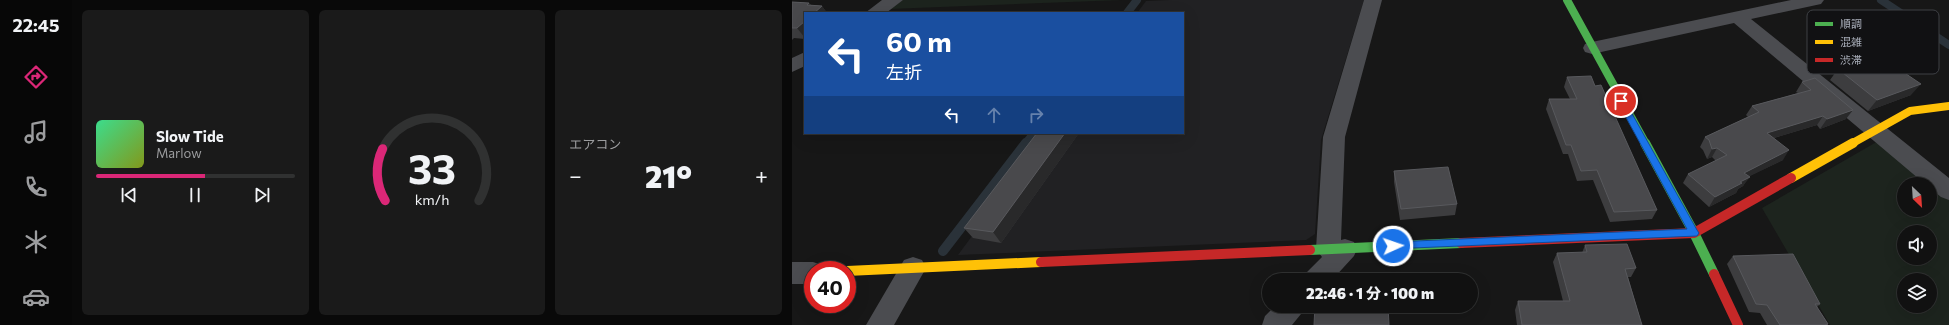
<!DOCTYPE html>
<html lang="ja">
<meta charset="utf-8">
<style>
:root{--surface:#111;--page:#1a1a1a;--text:#f1f3f6;--muted:#9c9d9f;--line:#303131;--accent:#db2777}
body{margin:0;font-family:Commissioner,"Noto Sans JP",sans-serif;background:var(--page);color:var(--text);height:100vh;display:flex;flex-direction:column;font-size:15px;white-space:nowrap}
*{box-sizing:border-box;margin:0}
p{font-size:13px;color:var(--muted)}
.icon{flex:none;width:22px;height:22px;fill:none;stroke:currentColor;stroke-width:2;stroke-linecap:round;stroke-linejoin:round}
.map{position:relative;flex:1;overflow:hidden}
.drawer{display:flex;flex-direction:column;gap:10px;padding:10px;background:#090909;width:720px}
.drawer>*{flex:none}
.banner{position:absolute;left:12px;top:12px;width:380px;height:122px;border-radius:0px;box-shadow:0 4px 16px #0002,0 0 0 1px var(--line);background:#1a4fa0;color:#fff;overflow:hidden}
.needle{width:26px;rotate:155deg}
.tools{position:absolute;left:1105px;top:177px;display:grid;gap:8px}
.tools a{display:grid;place-items:center;width:40px;height:40px;border-radius:50%;background:var(--surface);box-shadow:0 4px 16px #0002,0 0 0 1px var(--line);font-size:20px}
.speed{position:absolute;left:12px;top:261px;display:flex;gap:8px;font-size:20px;font-weight:700;text-align:center}
.speed>*{display:grid;place-content:center;width:52px;height:52px;border-radius:50%;background:var(--surface);box-shadow:0 4px 16px #0002,0 0 0 1px var(--line);line-height:1}
.speed .limit{border:6px solid #d22;background:#fff;color:#111}
.pin{position:absolute;display:grid;place-items:center;width:34px;height:34px;color:#fff;margin:-17px;border:2px solid #fff;border-radius:50%;box-shadow:0 1px 4px #0007}
.me{position:absolute;width:44px;margin:-22px;rotate:87deg;stroke-linejoin:round;filter:drop-shadow(0 0 3px #0008)}
.turn{display:flex;align-items:center;gap:14px;height:84px;padding:0 16px;font-size:18px}
.turn .icon{width:52px;height:52px;stroke-width:2.5}
.turn b{display:block;font-size:28px;line-height:34px}
.lanes{display:flex;align-items:center;height:38px;padding:0 16px;background:#0003;justify-content:center;gap:20px;direction:ltr}
.lanes .off{opacity:.35}
.big{font-size:30px;font-weight:800;line-height:1.1}
.drawer .widget{flex:1;display:flex;flex-direction:column;justify-content:center;gap:6px;min-width:0;padding:0 14px;border-radius:6px;background:var(--page)}
.drawer .dial{align-items:center;gap:0}
.dial svg{height:104px;overflow:visible;fill:none;stroke:var(--line);stroke-width:7;stroke-linecap:round;text-anchor:middle}
.dial text{fill:var(--text);stroke:none}
.song{display:flex;align-items:center;gap:12px}
.cover{width:48px;height:48px;border-radius:6px;background:linear-gradient(135deg,hsl(150 70% 55%),hsl(70 70% 35%))}
.played{height:4px;border-radius:2px;background:linear-gradient(90deg,var(--accent) 55%,var(--line) 55%)}
.keys{display:flex;justify-content:space-around;direction:ltr}
.heat{display:flex;justify-content:space-between;align-items:center;font-size:22px;direction:ltr}
.drawer .tiles{flex:1;display:grid;gap:10px;grid-template-columns:repeat(3,1fr)}
.trip{position:absolute;left:470px;top:273px;width:216px;height:40px;border-radius:20px;background:var(--surface);box-shadow:0 4px 16px #0002,0 0 0 1px var(--line);font-weight:800;line-height:40px;text-align:center}
main{display:flex;flex:1;min-height:0}
.tabs{display:flex;flex-direction:column;width:72px;justify-content:space-around;align-items:center;background:#070707;color:var(--muted)}
.tabs .icon{width:28px;height:28px}
.tabs .current{color:var(--accent)}
.tabs b{font-size:18px;color:var(--text)}
.map>svg:first-child{display:block}
.built{fill:#212123}
.green{fill:#1d241e;fill-rule:evenodd}
.lines{fill:none;stroke-linecap:round;stroke-linejoin:round}
.stream-far1{stroke:#2a3239;stroke-width:8}
.stream{stroke:#2a3239;stroke-width:10}
.street{fill:#4b4c50;fill-rule:evenodd}
.fast-far1{stroke:#4caf50;stroke-width:8}
.fast{stroke:#4caf50;stroke-width:10}
.slow-far1{stroke:#ffc107;stroke-width:8}
.slow{stroke:#ffc107;stroke-width:10}
.jam{stroke:#c62828;stroke-width:10}
.wall{fill:#3d3d3f}
.shaded-wall{fill:#29292a}
.building{fill:#49494c;stroke:#58595d}
.route{fill:#1a73e8;stroke:#114b97}
.key{fill:#111113;stroke:#3e4045;stroke-width:1}
.key-label{font-size:11px;fill:#a8adb8}
</style>
<main>
<nav class="tabs">
<b>22:45</b>
<svg class="icon current" aria-label="directions" viewBox="0 0 24 24"><path d="M12 3l9 9-9 9-9-9zM9 14v-3h6M13 9l2 2-2 2"/></svg>
<svg class="icon" aria-label="music" viewBox="0 0 24 24"><path d="M9 18V5l10-2v13"/><circle cx="6" cy="18" r="3"/><circle cx="16" cy="16" r="3"/></svg>
<svg class="icon" aria-label="phone" viewBox="0 0 24 24"><path d="M5 4h4l2 5-3 2q2 4 5 5l2-3 5 2v4C11 20 4 13 5 4z"/></svg>
<svg class="icon" aria-label="climate" viewBox="0 0 24 24"><path d="M12 3v18M4 7l16 10M4 17L20 7"/></svg>
<svg class="icon" aria-label="car" viewBox="0 0 24 24"><path d="M5 17H2v-5l4-1 3-4h7l3 4 3 1v5h-3M9 17h6M6 11h13"/><circle cx="7" cy="17" r="2"/><circle cx="17" cy="17" r="2"/></svg>
</nav>
<section class="drawer">
<div class="tiles">
<div class="widget">
<div class="song"><i class="cover"></i><div><b>Slow Tide</b><p>Marlow</p></div></div>
<div class="played"></div>
<div class="keys"><svg class="icon" aria-label="previous" viewBox="0 0 24 24"><path d="M18 5L8 12l10 7zM5 5v14"/></svg><svg class="icon" aria-label="pause" viewBox="0 0 24 24"><path d="M8 5v14M16 5v14"/></svg><svg class="icon" aria-label="next" viewBox="0 0 24 24"><path d="M6 5l10 7-10 7zM19 5v14"/></svg></div>
</div>
<div class="widget dial"><svg viewBox="0 0 100 80">
<path d="M14 69A42 42 0 1 1 86 69"/>
<path d="M14 69A42 42 0 0 1 12 29" stroke="#db2777"/>
<text x="50" y="56" font-size="32" font-weight="700">33</text>
<text x="50" y="72" font-size="11">km/h</text>
</svg></div>
<div class="widget"><p>エアコン</p>
<div class="heat"><a>−</a><b class="big">21°</b><a>+</a></div>
</div>
</div>
</section>
<div class="map">
<svg width="1157" height="325" viewBox="0 0 1157 325">
<rect width="100%" height="100%" fill="#171717"/>
<path class="built" d="M377 0H572L529 140 523 234 514 240 166 255 256 133H391V13H345L354 1Z"/>
<path class="green" d="M111 0H330L97 9Z
M1088 140 1157 197V325H1038L970 208ZM1112 184H1138V210H1112ZM1112 232H1138V258H1112ZM1112 280H1138V306H1112Z"/>
<g class="lines">
<path class="stream-far1" d="M1089 0 1157 45
M335 13 345 0
M233 144 242 133"/>
<path class="stream" d="M151 251 234 143"/>
<path class="street" d="M90 0H111L94 13H73Z
M572 0H590L553 137 549 240 553 239 562 242 565 249 562 256 540 280H511L515 272 530 257 524 249 531 137Z
M999 0H1032L1029 4 959 19 1157 178V200L1149 197 1138 188V184H1133L942 23 800 54 793 52 791 48 793 44 800 42Z
M13 52V66L0 72V58Z
M121 257 130 260 134 268 102 325H74L112 260Z
M0 262H21L30 265 32 270H21V284H0Z
M483 306H513L509 314 500 325H470L473 316Z"/>
<path class="fast-far1" d="M775 0 854 144"/>
<path class="fast" d="M853 143 902 233 922 274
M518 250 669 243"/>
<path class="slow-far1" d="M1059 144 1118 111 1157 106"/>
<path class="slow" d="M999 178 1061 143
M55 271 249 262"/>
<path class="jam" d="M669 243 902 233 999 178
M249 262 518 250
M922 274 946 325"/>
</g>
<path class="wall" d="M0 2 17 3 19 5 30 6 35 13H13V39L2 38 0 40Z
M1046 69 1119 95 1076 111 1038 80Z
M775 77 803 86 865 210 860 219 818 222 801 180 785 181 776 154H771L754 109 757 99H778L772 87Z
M1010 82 1054 119 1028 129 1025 125 982 138 991 160 957 176 951 186 946 189 944 193 917 207 891 183 896 174 924 161 920 157 915 159 911 150 908 147 913 137 956 117 954 115 960 106 1006 93 1004 92Z
M245 133H287L209 243 181 238 172 228Z
M602 171 665 204 663 215 608 220 602 182Z
M793 245 844 268 839 277H836L850 325H725L723 310 726 301H771L761 262 765 253H790Z
M941 256 1028 304 1025 307 1036 324V325H975L968 313 957 312 935 264Z"/>
<path class="shaded-wall" d="M17 3 24 12 30 6 35 13H21L15 5Z
M13 21V38L5 28Z
M1129 84 1119 95 1076 111 1085 100Z
M1061 110 1054 119 1028 129 1035 119Z
M1031 116 1025 125 968 142 975 133Z
M273 133H287L209 243 201 232Z
M925 148 920 157 915 159 920 149Z
M997 150 991 160 946 182 952 173Z
M958 177 951 186 946 189 944 193 917 207 923 197 948 182Z"/>
<path class="building" d="M0 2 17 3 15 5 30 6 22 13H13V21L5 28H0Z
M1089 57 1129 84 1085 100 1046 69 1075 60 1077 61Z
M799 76 803 86 809 85 865 210 822 212 805 170 789 171 779 145H774L757 99H785L775 77Z
M1023 78 1061 110 1035 119 1031 116 975 133 997 150 952 173 958 177 948 182 950 183 923 197 896 174 935 155 925 148 920 149 917 140 913 137 967 112 960 106 1019 90 1010 82Z
M245 133H273L201 232 172 228Z
M656 167 665 204 609 209 602 171Z
M835 244 844 268 833 269 850 325H730L726 301H778L765 253 795 252 793 245Z
M1001 254 1028 304H1023L1036 324 1032 325H988L975 305 964 304 941 256Z
M523 306H596L597 325H522Z"/>
<path class="route" d="M829 98 833 101 905 230 907 233 905 236 597 249 596 246 597 244 601 242 895 229 825 101Z"/>
<rect x="1015" y="10" width="132" height="64" rx="6" class="key"/>
<rect x="1023" y="22" width="18" height="4" fill="#4caf50"/>
<rect x="1023" y="40" width="18" height="4" fill="#ffc107"/>
<rect x="1023" y="58" width="18" height="4" fill="#c62828"/>
<g class="key-label">
<text x="1048" y="28">順調</text>
<text x="1048" y="46">混雑</text>
<text x="1048" y="64">渋滞</text>
</g>
</svg>
<div class="tools">
<a><svg class="needle" viewBox="-14 -14 28 28"><path d="M0-13l5 13h-10z" fill="#e53935"/><path d="M0 13l5-13h-10z" fill="#9c9d9f"/></svg></a>
<a><svg class="icon" aria-label="sound" viewBox="0 0 24 24"><path d="M4 9h4l5-4v14l-5-4H4zM17 9q2 3 0 6"/></svg></a>
<a><svg class="icon" aria-label="layers" viewBox="0 0 24 24"><path d="M12 4l9 5-9 5-9-5zM3 14l9 5 9-5"/></svg></a>
</div>
<div class="speed"><div class="limit">40</div></div>
<div class="pin" style="left:829px;top:101px;background:#d93025"><svg class="icon" aria-label="arrive" viewBox="0 0 24 24"><path d="M6 21V4h12l-3 4 3 4H6"/></svg></div>
<svg class="me" style="left:601px;top:246px" viewBox="-20 -20 40 40"><circle r="17" fill="#1a73e8" stroke="#fff" stroke-width="3"/><path d="M0-11L8 9 0 5-8 9z" fill="#fff"/></svg>
<div class="trip">22:46 · 1 分 · 100 m</div>
<div class="banner">
<div class="turn"><svg class="icon" aria-label="left" viewBox="0 0 24 24"><path d="M17 20v-9H6M10 6l-5 5 5 5"/></svg><div><b>60 m</b>左折</div></div>
<div class="lanes"><svg class="icon" aria-label="left" viewBox="0 0 24 24"><path d="M17 20v-9H6M10 6l-5 5 5 5"/></svg><svg class="icon off" aria-label="ahead" viewBox="0 0 24 24"><path d="M12 20V5M6 11l6-6 6 6"/></svg><svg class="icon off" aria-label="right" viewBox="0 0 24 24"><path d="M7 20v-9h11M14 6l5 5-5 5"/></svg></div>
</div>
</div>
</main>
